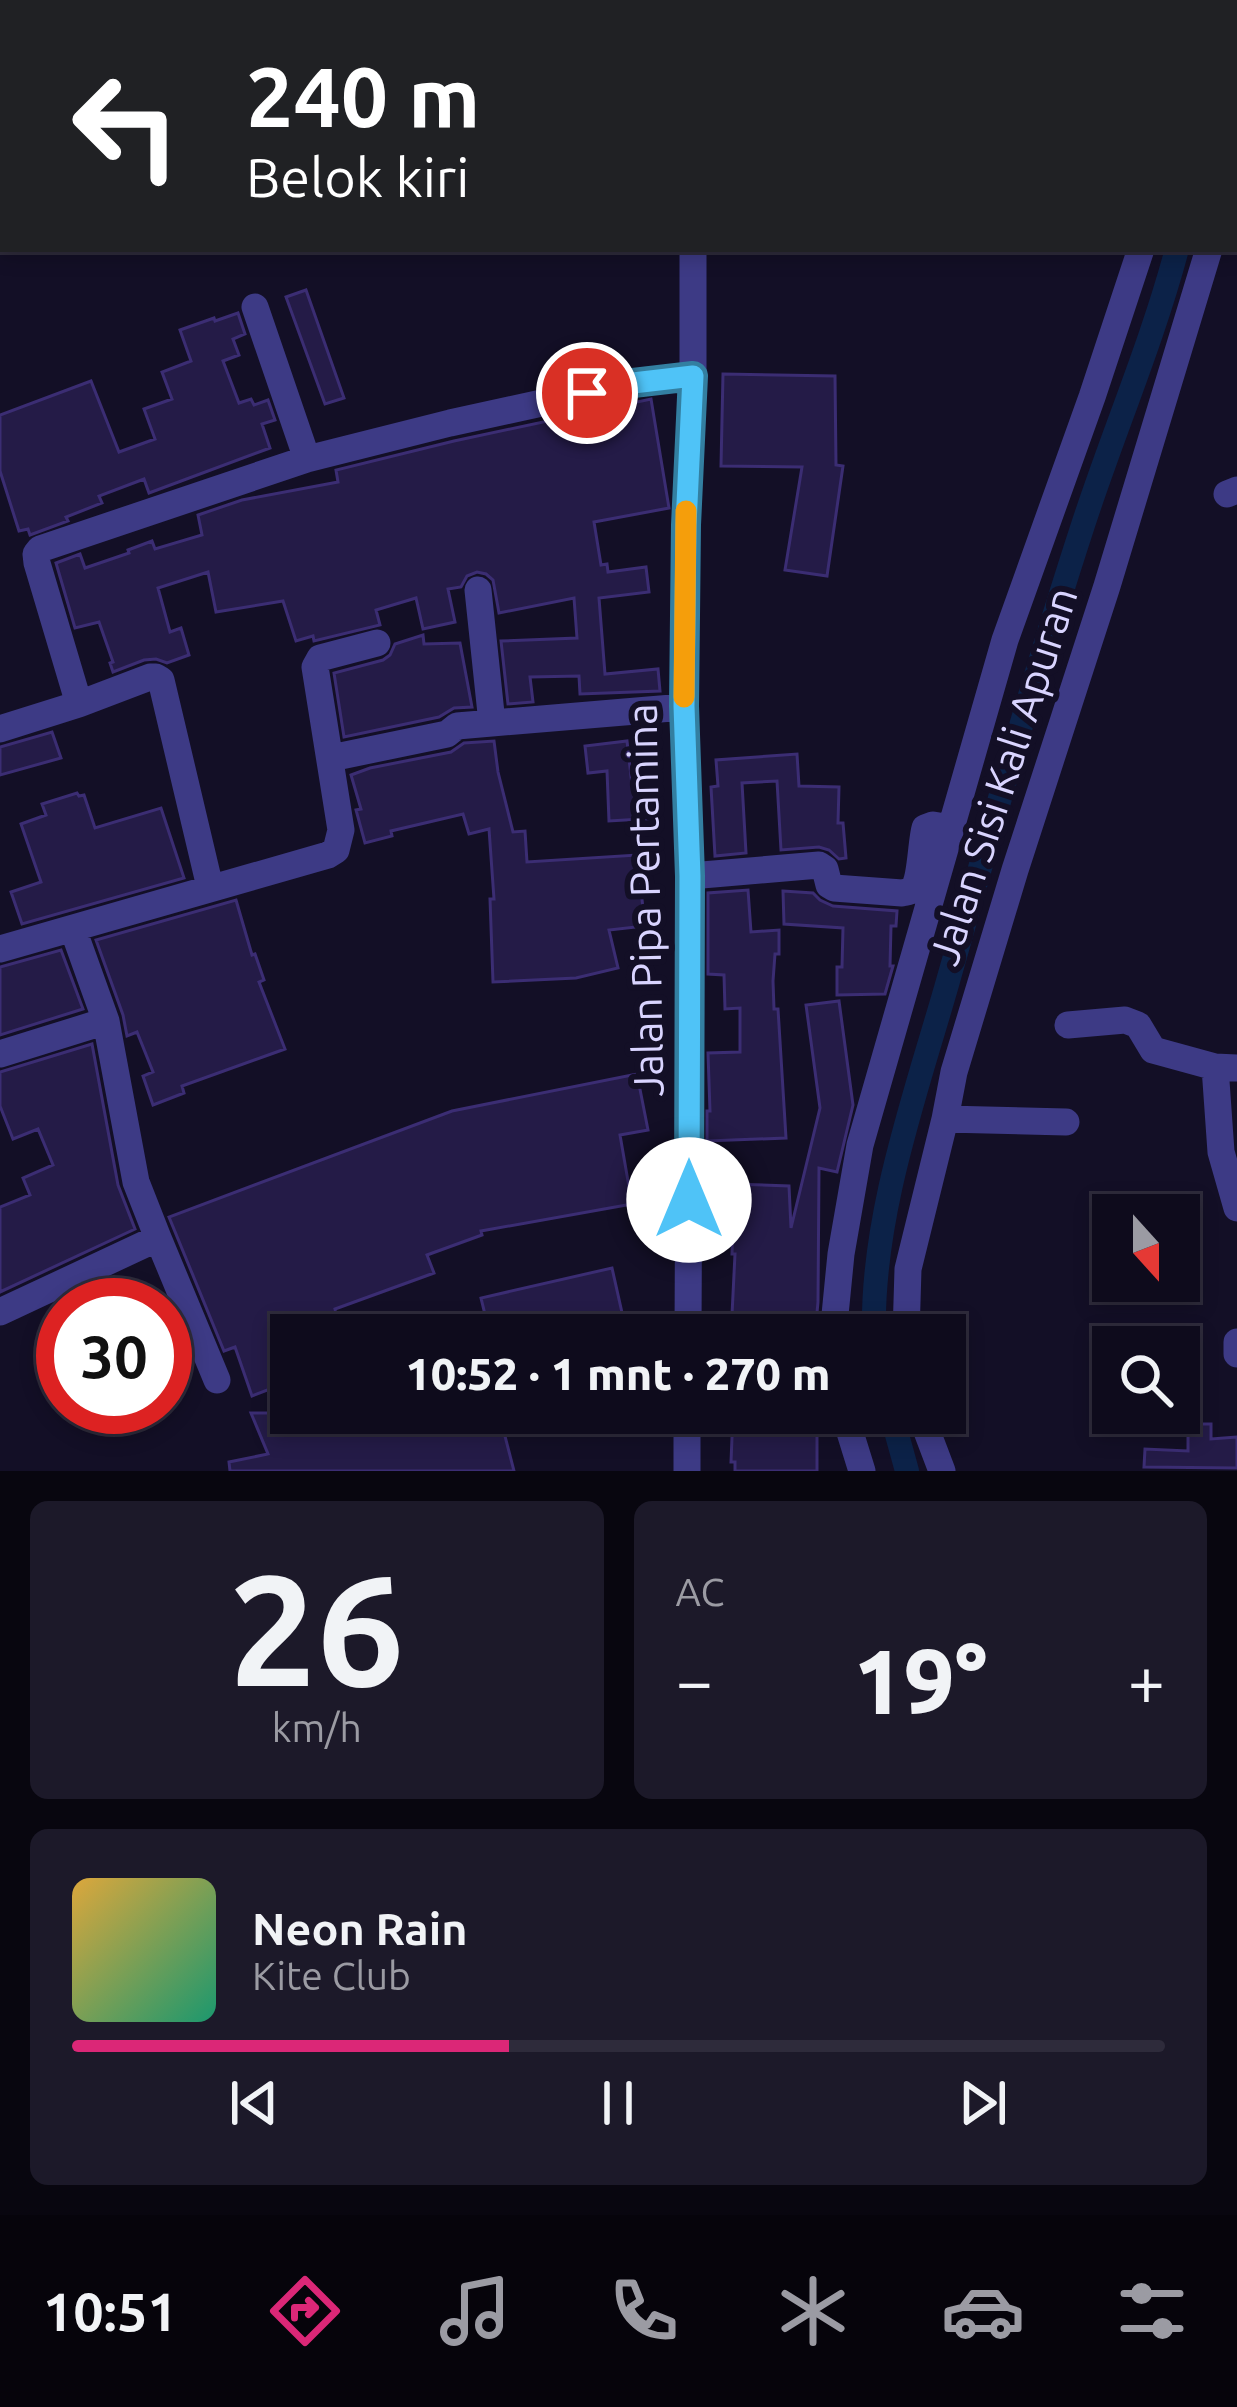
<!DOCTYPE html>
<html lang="id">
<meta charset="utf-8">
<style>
:root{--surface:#0e0b1c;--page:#1c1929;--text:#f1f3f6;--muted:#9b9ba3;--line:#2e2b3b;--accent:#db2777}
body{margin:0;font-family:Ubuntu,sans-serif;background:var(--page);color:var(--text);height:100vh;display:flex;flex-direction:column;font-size:45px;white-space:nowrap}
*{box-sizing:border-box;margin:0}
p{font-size:39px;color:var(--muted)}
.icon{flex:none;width:66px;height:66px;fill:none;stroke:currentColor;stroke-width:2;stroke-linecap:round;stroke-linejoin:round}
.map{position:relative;height:1471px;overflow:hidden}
.details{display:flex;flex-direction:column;gap:30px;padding:30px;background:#08060f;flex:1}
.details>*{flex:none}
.banner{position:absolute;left:0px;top:0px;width:1239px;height:252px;box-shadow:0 6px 18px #0003,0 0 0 3px var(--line);background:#202124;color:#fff;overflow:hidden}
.needle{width:78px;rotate:159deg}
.fabs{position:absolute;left:1092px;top:1194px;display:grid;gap:24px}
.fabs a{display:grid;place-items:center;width:108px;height:108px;border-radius:0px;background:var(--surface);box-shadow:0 6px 18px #0003,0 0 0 3px var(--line);font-size:60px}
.speed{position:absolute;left:36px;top:1278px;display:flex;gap:24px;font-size:60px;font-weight:700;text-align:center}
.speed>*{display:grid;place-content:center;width:156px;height:156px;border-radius:50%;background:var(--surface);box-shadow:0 6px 18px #0003,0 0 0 3px var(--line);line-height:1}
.speed .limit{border:18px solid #d22;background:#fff;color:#111}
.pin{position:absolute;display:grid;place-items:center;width:102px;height:102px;color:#fff;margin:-51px;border:6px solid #fff;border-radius:50%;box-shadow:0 3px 12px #0007}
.me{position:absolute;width:132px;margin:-66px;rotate:0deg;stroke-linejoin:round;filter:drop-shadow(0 0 9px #0008)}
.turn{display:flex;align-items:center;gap:42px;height:252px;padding:0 48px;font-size:54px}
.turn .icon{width:156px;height:156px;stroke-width:2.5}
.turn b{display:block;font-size:84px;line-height:102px}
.big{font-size:90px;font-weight:800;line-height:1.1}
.details .widget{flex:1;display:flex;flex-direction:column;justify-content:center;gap:18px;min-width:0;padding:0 42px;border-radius:18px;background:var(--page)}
.details .dial{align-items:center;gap:0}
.dial b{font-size:156px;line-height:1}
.song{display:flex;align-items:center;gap:36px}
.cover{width:144px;height:144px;border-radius:18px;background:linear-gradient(135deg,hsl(40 70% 55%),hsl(160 70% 35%))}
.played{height:12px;border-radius:6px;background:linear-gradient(90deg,var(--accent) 40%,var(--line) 40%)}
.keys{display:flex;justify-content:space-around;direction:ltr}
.heat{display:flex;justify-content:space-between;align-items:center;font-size:66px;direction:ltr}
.details .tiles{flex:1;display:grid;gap:30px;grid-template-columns:1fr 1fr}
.widget:last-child{grid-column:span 2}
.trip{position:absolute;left:270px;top:1314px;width:696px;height:120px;border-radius:0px;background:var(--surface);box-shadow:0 6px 18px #0003,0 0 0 3px var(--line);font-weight:800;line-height:120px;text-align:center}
.menu{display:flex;height:192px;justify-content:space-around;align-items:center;background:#06040b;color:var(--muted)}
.menu .icon{width:84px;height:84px}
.menu .on{color:var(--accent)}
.menu b{font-size:54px;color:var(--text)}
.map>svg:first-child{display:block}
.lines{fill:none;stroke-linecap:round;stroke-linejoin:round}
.canal{stroke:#0c2248;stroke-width:24}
.building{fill:#241b47;stroke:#3b2d73;stroke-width:3}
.minor{stroke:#3d3a85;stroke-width:27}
.route-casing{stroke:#337fa1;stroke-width:30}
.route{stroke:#4fc3f7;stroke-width:21}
.slow{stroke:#f59e0b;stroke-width:21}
.labels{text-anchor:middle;stroke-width:12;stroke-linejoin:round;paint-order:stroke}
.street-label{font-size:42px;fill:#d9d4ff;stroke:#130f26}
</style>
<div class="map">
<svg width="1237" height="1471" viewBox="0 0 1237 1471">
<rect width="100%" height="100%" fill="#130f26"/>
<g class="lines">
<path class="canal" d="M1201 0 1202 3
M874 1335C871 1219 914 1099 946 988 990 833 1033 678 1083 525 1113 433 1152 343 1177 249
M891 1413 907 1471"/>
</g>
<path class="building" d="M306 290 344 398 325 404 286 297Z
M238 313 245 334 233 339 239 355 223 361 239 403 251 399 254 405 268 400 275 420 262 424 270 448 149 493 144 479 99 496 102 503 66 517 68 521 30 535 28 529 19 531 0 471V415L91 381 119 452 155 439 144 409 172 399 162 372 191 361 180 330 214 318 215 321Z
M723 374 835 376 836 465 843 466 827 576 785 570 802 467 721 466Z
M651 399 669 508 594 522 601 565 607 564 608 572 646 567 649 592 599 598 605 674 658 669 660 691 580 694 579 676 530 677 533 702 508 704 501 641 577 638 574 598 499 613 493 580 486 574 477 572 467 576 461 587 448 589 455 622 423 629 416 598 376 610 380 625 314 641 313 636 296 641 283 601 216 612 208 572 158 588 170 632 181 628 189 655 167 663 156 659 144 660 113 672 110 663 113 662 99 622 75 628 56 563 80 554 85 568 129 553 128 550 152 541 155 549 202 535 198 515 242 500 338 482 336 470 454 441Z
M423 635 424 644 460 643 472 707 454 708 439 717 344 737 334 673 383 660 390 655 395 644Z
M52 732 61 758 0 775V747Z
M494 741 498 772 513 832 525 831 527 862 637 855 645 926 609 930 618 968 576 978 493 982 490 899H494L489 829 469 834 463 814 391 831 392 836 365 843 356 810 361 809 351 775 370 768 451 752 464 743Z
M627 741 632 785 657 784 659 818 609 821 607 771 588 773 585 746Z
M797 754 799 786 839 787 838 823H843L846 858 839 859 829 850 819 847 781 850 777 781 742 783 746 853 715 856 711 787 718 786 716 760Z
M77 793 79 796 84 795 95 828 161 808 184 878 22 924 11 892 41 882 21 824 46 815 42 804Z
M748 890 751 932 779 930V954H775L773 981 774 1009H778L786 1138 707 1141V1111H710L708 1053 740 1052V1008L725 1009 724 975 708 974V893Z
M783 891 813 893 820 900 833 906 897 911 896 926H891L890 966H893L885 994 837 995V967H842L843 928 784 924Z
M236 900 252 955 255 954 264 980 259 982 285 1049 182 1086 184 1093 153 1105 143 1076 153 1072 137 1032 127 1036 123 1015 96 940Z
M61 950 83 1009 0 1035V967Z
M839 1001 853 1105 837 1172 819 1168 818 1302 815 1335H731L735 1254H732L734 1184 789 1186 791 1228 820 1108 806 1005Z
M92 1044 118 1185 135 1229 0 1292V1207L30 1195 23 1178 53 1165 38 1129 13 1139 0 1106V1072Z
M637 1074 648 1130 620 1135 632 1204 481 1231 482 1235 427 1255 434 1273 335 1309 342 1335H291V1381L252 1396 235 1347 224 1351 169 1217 452 1111Z
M612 1268 627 1335H490L481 1298Z
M251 1413H499L514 1471H230L229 1462 268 1454Z
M733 1413H817V1471H735V1462H731Z
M1188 1424H1211V1439L1237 1437V1468L1144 1467 1145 1449 1188 1451Z"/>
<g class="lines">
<path class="minor" d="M1158 0V3
M694 3V0
M1236 13 1237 41
M1236 131 1237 122
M1236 237H1237
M255 307 307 459
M1227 494 1237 490
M478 590 492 723
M0 729 79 704
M331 758 447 734 457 726 684 707
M690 876 819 865 825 869 829 885 834 888 902 893C905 892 909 892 912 890 921 883 921 841 925 828L933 825 951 828
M210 887 161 680 156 677H150L79 704 37 563 36 554 40 549 307 459 450 423 633 383 693 376
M0 949 328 855 336 850 341 830 315 667 320 658 377 643
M1068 1025 1125 1020 1138 1025 1153 1050 1215 1067
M0 1054 106 1021
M1237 1068 1215 1067 1221 1152 1237 1208
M945 1119 1066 1122
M158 1238 217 1380
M0 1312 158 1238 136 1182 106 1021 73 929
M688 1335 690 876 684 707 686 525 693 376V249
M833 1335 841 1254 860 1145 1005 640 1092 397 1141 249
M906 1335 908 1269 945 1119 954 1072 1015 870 1107 586 1209 249
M1237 1342V1354
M844 1413 862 1471
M920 1413 942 1471
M687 1471V1413"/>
</g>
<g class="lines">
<g class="route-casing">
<path id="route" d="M587 393 633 383 693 376 686 525 684 706 690 876 689 1200"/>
</g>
<use href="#route" class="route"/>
<path class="slow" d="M684 697 686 511"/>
</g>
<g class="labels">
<g class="street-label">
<text transform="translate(1003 776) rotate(-72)" y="15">Jalan Sisi Kali Apuran</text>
<text transform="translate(645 900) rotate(-91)" y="15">Jalan Pipa Pertamina</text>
</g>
</g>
</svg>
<div class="fabs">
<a><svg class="needle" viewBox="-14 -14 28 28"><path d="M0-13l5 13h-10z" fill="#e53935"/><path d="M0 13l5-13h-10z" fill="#9b9ba3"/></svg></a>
<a><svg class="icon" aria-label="search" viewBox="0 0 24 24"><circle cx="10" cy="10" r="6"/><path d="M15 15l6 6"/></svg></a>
</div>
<div class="speed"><div class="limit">30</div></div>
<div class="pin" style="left:587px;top:393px;background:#d93025"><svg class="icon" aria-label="arrive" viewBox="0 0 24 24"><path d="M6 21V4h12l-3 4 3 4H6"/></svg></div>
<svg class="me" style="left:689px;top:1200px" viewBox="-20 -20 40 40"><circle r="19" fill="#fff"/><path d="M0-13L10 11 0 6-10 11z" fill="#4fc3f7"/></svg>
<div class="trip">10:52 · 1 mnt · 270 m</div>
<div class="banner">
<div class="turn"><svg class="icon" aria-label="left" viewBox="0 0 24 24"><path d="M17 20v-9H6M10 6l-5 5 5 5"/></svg><div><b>240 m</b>Belok kiri</div></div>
</div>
</div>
<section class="details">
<div class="tiles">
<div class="widget dial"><b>26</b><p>km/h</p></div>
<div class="widget"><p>AC</p>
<div class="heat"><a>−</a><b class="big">19°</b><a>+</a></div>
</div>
<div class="widget">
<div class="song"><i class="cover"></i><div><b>Neon Rain</b><p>Kite Club</p></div></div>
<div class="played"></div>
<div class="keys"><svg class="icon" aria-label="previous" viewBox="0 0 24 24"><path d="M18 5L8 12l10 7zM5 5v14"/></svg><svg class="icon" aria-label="pause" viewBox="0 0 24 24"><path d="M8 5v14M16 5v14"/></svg><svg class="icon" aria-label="next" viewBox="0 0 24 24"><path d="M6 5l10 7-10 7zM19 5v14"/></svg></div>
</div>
</div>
</section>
<nav class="menu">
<b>10:51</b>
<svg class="icon on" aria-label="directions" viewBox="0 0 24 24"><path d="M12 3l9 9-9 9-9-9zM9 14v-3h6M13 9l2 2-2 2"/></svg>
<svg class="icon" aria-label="music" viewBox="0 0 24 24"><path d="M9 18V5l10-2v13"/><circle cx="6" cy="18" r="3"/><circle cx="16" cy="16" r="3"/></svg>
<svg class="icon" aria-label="phone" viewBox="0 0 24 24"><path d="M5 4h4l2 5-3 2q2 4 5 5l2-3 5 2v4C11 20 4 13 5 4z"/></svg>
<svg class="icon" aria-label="climate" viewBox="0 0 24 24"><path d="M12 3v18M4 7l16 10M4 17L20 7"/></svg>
<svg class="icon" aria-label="car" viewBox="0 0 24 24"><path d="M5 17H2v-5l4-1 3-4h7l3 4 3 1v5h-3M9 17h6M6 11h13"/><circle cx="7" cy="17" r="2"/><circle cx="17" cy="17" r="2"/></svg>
<svg class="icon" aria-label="filters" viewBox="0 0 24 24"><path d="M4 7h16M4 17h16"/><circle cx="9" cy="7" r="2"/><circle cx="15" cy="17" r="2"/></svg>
</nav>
